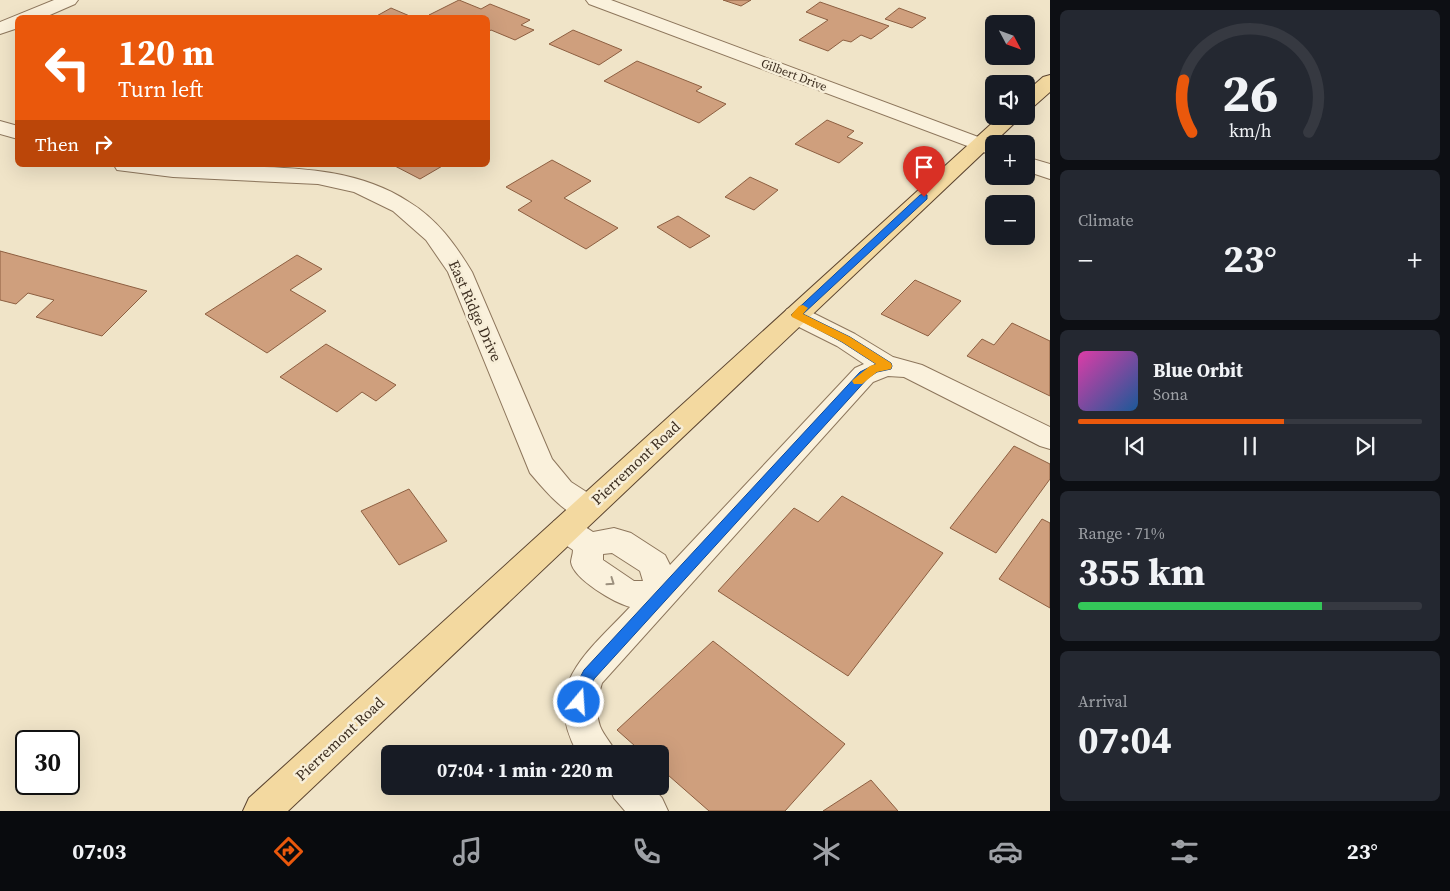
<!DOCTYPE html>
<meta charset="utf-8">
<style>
:root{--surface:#171b24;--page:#242831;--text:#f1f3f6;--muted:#9ea1a6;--line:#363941;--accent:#ea580c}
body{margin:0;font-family:"Source Serif 4",serif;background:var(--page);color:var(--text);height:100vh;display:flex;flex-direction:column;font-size:19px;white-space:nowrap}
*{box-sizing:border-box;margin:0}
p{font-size:16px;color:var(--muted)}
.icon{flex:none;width:28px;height:28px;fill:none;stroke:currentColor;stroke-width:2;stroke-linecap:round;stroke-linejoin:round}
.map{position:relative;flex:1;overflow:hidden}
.details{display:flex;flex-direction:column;gap:10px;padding:10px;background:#0d0f14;width:400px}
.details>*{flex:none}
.banner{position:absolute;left:15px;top:15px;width:475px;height:152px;border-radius:8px;box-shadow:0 5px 20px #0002;background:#ea580c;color:#fff;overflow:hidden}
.needle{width:32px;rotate:131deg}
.fabs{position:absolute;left:985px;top:15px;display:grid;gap:10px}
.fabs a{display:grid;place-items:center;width:50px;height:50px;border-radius:8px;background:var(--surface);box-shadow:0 5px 20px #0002;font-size:25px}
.speed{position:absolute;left:15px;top:730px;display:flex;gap:10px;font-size:25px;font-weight:700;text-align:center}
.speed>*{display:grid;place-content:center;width:65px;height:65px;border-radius:50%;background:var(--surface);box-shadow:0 5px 20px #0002;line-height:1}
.speed .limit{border:2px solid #111;border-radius:8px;background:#fff;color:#111}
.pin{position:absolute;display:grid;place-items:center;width:42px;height:42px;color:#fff;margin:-51px -21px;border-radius:50% 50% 50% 0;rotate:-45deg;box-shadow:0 0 5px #0007}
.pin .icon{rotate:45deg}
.me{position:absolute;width:55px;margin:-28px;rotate:18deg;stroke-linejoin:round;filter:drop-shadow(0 0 4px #0008)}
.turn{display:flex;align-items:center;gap:18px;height:105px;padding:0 20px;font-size:22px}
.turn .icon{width:65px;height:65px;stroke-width:2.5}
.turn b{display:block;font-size:35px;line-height:42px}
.then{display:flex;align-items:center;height:48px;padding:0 20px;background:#0003;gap:10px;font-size:19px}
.big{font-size:38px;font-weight:700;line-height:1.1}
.details .card{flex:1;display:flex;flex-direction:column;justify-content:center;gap:8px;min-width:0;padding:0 18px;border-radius:8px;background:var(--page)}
.details .dial{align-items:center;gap:0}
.dial svg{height:130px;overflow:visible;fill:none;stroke:var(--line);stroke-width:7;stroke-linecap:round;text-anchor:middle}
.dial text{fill:var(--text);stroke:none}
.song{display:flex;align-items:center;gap:15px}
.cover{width:60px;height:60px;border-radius:8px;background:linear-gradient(135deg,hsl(320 70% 55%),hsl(210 70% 35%))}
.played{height:5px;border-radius:2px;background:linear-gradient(90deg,var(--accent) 60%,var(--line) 60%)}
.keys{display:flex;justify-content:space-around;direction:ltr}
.heat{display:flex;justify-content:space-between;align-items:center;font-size:28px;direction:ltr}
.charge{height:8px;border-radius:4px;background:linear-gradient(90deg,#34c759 71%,var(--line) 0)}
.trip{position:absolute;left:381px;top:745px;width:288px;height:50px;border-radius:8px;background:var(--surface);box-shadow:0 5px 20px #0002;font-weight:700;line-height:50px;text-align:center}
.dock{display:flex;height:80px;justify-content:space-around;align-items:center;background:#090b0e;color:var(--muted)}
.dock .icon{width:35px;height:35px}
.dock .active{color:var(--accent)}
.dock b{font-size:22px;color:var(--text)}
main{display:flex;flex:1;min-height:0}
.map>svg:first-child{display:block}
.building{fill:#cf9f7d;stroke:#8d5f41}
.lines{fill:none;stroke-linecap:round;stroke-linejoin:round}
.minor-casing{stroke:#8d765c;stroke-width:2}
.major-casing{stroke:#5b4430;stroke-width:2}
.minor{fill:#faf1dc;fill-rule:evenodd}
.major{fill:#f3d9a0;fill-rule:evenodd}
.oneway{stroke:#9c907e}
.route{fill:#1a73e8;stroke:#114b97}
.slow{fill:#f59e0b}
.labels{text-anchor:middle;stroke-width:5;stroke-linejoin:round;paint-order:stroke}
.far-street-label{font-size:12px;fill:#3d2e20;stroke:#f7eed8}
.street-label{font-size:15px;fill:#3d2e20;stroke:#f7eed8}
</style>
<main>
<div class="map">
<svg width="1050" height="811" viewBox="0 0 1050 811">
<rect width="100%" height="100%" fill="#f0e4c8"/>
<path class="building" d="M459 0 481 9 490 4 530 20 521 25 534 30 515 40 491 30 488 32V18H435L429 15Z
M723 0H751L741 6Z
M820 2 889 26 871 39 861 35 851 42 843 40 828 51 799 40 828 20 806 12Z
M391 8 412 17 373 18Z
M899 8 926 18 912 28 885 19Z
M573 30 622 50 599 65 549 44Z
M637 61 702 87 696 91 726 104 699 123 604 81Z
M827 120 854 131 847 137 863 143 839 163 795 144Z
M552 160 591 181 564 198 618 228 586 249 518 210 532 201 506 187Z
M393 165H444L420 179Z
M750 177 778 190 754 210 725 197Z
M678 216 710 236 690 248 657 227Z
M0 251 147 291 102 336 36 317 54 300 28 293 16 304 0 300Z
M297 255 322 269 290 290 326 311 267 353 205 314Z
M915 280 961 301 928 336 881 314Z
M1012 323 1050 341V396L967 356 982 339 994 345Z
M326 344 396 385 376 401 362 392 337 412 280 377Z
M1014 446 1050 464V479L996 553 950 528Z
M409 489 447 541 399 565 361 511Z
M842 496 943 553 848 676 718 591 794 508 818 522Z
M1042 519 1050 523V608L999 579Z
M713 641 845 744 785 811H709L660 768V754H644L617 730Z
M871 780 898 811H823Z"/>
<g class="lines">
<g class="minor-casing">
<path id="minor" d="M54 0H78L75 4 43 18H18V28L0 34V22Z
M586 0H611L997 144H994V156L589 4Z
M0 121 18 126V139L0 134Z
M1026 157 1050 164V179L1026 171Z
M114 165C156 165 198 165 240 166 298 168 359 169 409 202 437 219 455 244 472 272L552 459 571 482 599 500 603 508 599 516C595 517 591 519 587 519 567 518 542 487 530 473L448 272 426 240 393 211 354 192 318 184 173 177 117 170Z
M796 307 805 309 855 334 893 357 922 365 1050 427V449L1040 446 904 377 888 376 873 382 602 683C598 696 595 713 600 726 604 736 612 744 617 754H578C540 685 586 654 630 607 615 603 573 579 571 562 571 559 573 554 573 550L554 537 550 529 554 521C572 515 579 523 593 532L614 528 631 533 665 555 670 565 855 368 864 364 837 346 787 321 783 315 787 309ZM612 553 640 571 643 581H634L603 560V554Z
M609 786H651L662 798 668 811H625L614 798Z"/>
</g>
<g class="major-casing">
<path id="major" d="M1050 75V92L1033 107 1026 109V92L1043 77Z
M1000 116H1022L288 811H243L249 798Z"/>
</g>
<use href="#minor" class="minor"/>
<use href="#major" class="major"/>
</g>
<defs><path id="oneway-chevron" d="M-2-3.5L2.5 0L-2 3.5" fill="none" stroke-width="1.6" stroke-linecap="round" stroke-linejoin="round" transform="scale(1.25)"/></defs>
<use class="oneway" href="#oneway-chevron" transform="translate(611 582) rotate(35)"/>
<path class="route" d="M924 194 927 195V199L803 314 850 337 891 363 892 366 891 369 877 372 868 378 594 679 584 706 579 708 574 706C569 695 579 680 584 670L860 372 876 364 842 342 791 315 920 195Z"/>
<path class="slow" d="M803 305 808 308 803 314 850 337 891 363 892 366 891 369 877 372 862 384H854L852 381 854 379 870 366 876 364 842 342 792 317 791 315 799 306Z"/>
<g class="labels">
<g class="far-street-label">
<text transform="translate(794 75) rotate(21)" y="4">Gilbert Drive</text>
</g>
<g class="street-label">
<text transform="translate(475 311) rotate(66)" y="5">East Ridge Drive</text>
<text transform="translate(636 463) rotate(-43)" y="5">Pierremont Road</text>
<text transform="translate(340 739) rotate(-43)" y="5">Pierremont Road</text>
</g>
</g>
</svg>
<div class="fabs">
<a><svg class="needle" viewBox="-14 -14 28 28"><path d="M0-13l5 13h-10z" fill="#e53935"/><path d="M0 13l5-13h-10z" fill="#9ea1a6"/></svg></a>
<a><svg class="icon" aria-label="sound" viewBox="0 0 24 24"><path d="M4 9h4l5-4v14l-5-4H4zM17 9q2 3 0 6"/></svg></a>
<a>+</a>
<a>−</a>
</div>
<div class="speed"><div class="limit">30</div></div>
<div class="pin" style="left:924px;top:197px;background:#d93025"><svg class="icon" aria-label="arrive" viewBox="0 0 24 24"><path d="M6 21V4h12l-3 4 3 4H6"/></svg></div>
<svg class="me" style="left:579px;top:702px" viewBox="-20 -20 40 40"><circle r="17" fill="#1a73e8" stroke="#fff" stroke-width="3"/><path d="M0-11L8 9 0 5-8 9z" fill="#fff"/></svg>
<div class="trip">07:04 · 1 min · 220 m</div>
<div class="banner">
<div class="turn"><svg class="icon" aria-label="left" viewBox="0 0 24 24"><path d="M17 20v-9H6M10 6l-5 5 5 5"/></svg><div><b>120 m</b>Turn left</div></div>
<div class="then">Then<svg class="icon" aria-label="right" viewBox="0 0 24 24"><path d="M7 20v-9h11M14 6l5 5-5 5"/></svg></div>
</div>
</div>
<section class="details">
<div class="card dial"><svg viewBox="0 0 100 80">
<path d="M14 69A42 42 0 1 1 86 69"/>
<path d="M14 69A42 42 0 0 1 9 37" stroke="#ea580c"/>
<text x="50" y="56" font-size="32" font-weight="700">26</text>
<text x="50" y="72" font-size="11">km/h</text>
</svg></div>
<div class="card"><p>Climate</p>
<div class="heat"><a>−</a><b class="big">23°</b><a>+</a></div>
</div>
<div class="card">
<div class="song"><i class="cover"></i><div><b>Blue Orbit</b><p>Sona</p></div></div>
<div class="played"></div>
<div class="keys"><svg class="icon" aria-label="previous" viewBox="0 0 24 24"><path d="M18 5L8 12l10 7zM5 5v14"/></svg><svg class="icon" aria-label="pause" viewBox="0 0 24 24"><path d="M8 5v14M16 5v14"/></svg><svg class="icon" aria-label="next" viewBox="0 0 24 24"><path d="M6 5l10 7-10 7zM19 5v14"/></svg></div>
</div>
<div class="card"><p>Range · 71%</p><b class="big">355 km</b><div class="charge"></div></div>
<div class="card"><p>Arrival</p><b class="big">07:04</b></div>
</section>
</main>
<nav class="dock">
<b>07:03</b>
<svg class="icon active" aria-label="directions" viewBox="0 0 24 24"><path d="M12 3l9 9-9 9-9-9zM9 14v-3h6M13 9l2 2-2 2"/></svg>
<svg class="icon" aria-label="music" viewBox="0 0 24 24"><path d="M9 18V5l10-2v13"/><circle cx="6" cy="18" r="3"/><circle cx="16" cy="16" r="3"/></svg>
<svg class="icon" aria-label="phone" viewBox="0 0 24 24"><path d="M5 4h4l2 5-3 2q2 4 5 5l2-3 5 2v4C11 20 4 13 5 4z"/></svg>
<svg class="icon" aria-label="climate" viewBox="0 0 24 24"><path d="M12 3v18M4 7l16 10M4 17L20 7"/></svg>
<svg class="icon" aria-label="car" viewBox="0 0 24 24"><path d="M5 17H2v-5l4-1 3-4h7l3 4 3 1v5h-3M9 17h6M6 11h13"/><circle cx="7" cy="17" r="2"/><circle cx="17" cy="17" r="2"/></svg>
<svg class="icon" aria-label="filters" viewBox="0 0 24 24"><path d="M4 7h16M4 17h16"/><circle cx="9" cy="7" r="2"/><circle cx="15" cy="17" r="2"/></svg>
<b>23°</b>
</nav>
